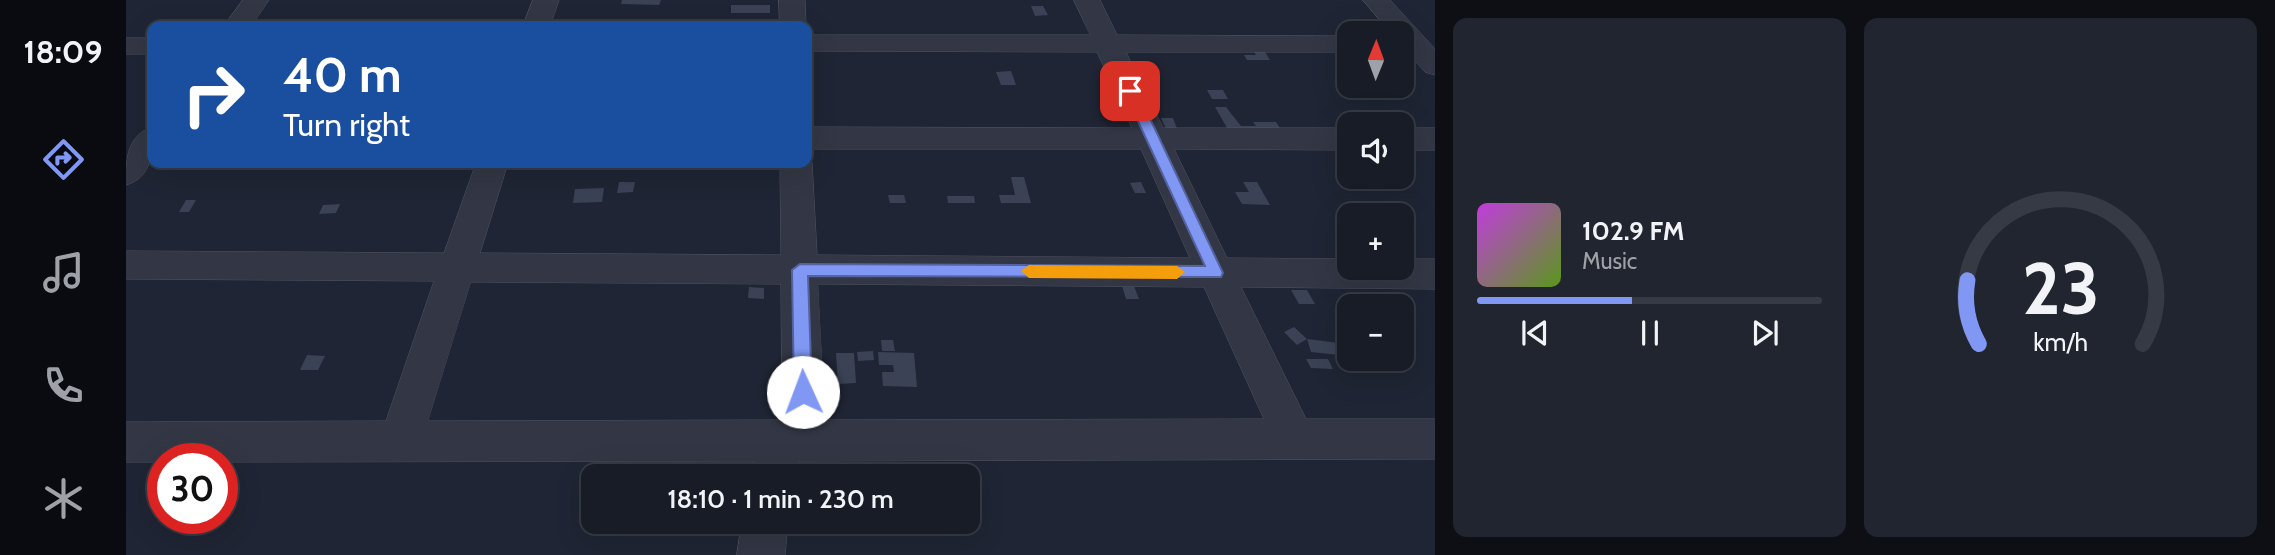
<!DOCTYPE html>
<meta charset="utf-8">
<style>
:root{--surface:#171c27;--page:#20252f;--text:#f1f3f6;--muted:#9ea1a7;--line:#363a44;--accent:#8098f4}
body{margin:0;font-family:Cabin,sans-serif;background:var(--page);color:var(--text);height:100vh;display:flex;flex-direction:column;font-size:26px;white-space:nowrap}
*{box-sizing:border-box;margin:0}
p{font-size:23px;color:var(--muted)}
.icon{flex:none;width:38px;height:38px;fill:none;stroke:currentColor;stroke-width:2;stroke-linecap:round;stroke-linejoin:round}
.map{position:relative;flex:1;overflow:hidden}
.side{display:flex;flex-direction:column;gap:18px;padding:18px;background:#0d0f15;width:840px}
.side>*{flex:none}
.hud{position:absolute;left:21px;top:21px;width:665px;height:147px;border-radius:14px;box-shadow:0 7px 28px #0002,0 0 0 2px var(--line);background:#1a4fa0;color:#fff;overflow:hidden}
.needle{width:46px;rotate:1deg}
.buttons{position:absolute;left:1211px;top:21px;display:grid;gap:14px}
.buttons a{display:grid;place-items:center;width:77px;height:77px;border-radius:14px;background:var(--surface);box-shadow:0 7px 28px #0002,0 0 0 2px var(--line);font-size:35px}
.speed{position:absolute;left:21px;top:443px;display:flex;gap:14px;font-size:35px;font-weight:700;text-align:center}
.speed>*{display:grid;place-content:center;width:91px;height:91px;border-radius:50%;background:var(--surface);box-shadow:0 7px 28px #0002,0 0 0 2px var(--line);line-height:1}
.speed .limit{border:10px solid #d22;background:#fff;color:#111}
.pin{position:absolute;display:grid;place-items:center;width:60px;height:60px;color:#fff;margin:-30px;border-radius:14px;box-shadow:0 4px 10px #0006}
.me{position:absolute;width:77px;margin:-38px;rotate:358deg;stroke-linejoin:round;filter:drop-shadow(0 0 5px #0008)}
.turn{display:flex;align-items:center;gap:24px;height:147px;padding:0 21px;font-size:32px}
.turn .icon{width:91px;height:91px;stroke-width:2.5}
.turn b{display:block;font-size:49px;line-height:60px}
.side .widget{flex:1;display:flex;flex-direction:column;justify-content:center;gap:10px;min-width:0;padding:0 24px;border-radius:14px;background:var(--page)}
.side .dial{align-items:center;gap:0}
.dial svg{height:182px;overflow:visible;fill:none;stroke:var(--line);stroke-width:7;stroke-linecap:round;text-anchor:middle}
.dial text{fill:var(--text);stroke:none}
.song{display:flex;align-items:center;gap:21px}
.cover{width:84px;height:84px;border-radius:10px;background:linear-gradient(135deg,hsl(290 70% 55%),hsl(90 70% 35%))}
.played{height:7px;border-radius:4px;background:linear-gradient(90deg,var(--accent) 45%,var(--line) 45%)}
.keys{display:flex;justify-content:space-around;direction:ltr}
.side .tiles{flex:1;display:grid;gap:18px;grid-template-columns:repeat(2,1fr)}
.trip{position:absolute;left:455px;top:464px;width:399px;height:70px;border-radius:14px;background:var(--surface);box-shadow:0 7px 28px #0002,0 0 0 2px var(--line);font-weight:600;line-height:70px;text-align:center}
main{display:flex;flex:1;min-height:0}
.menu{display:flex;flex-direction:column;width:126px;justify-content:space-around;align-items:center;background:#090b10;color:var(--muted)}
.menu .icon{width:49px;height:49px}
.menu .on{color:var(--accent)}
.menu b{font-size:32px;color:var(--text)}
.map>svg:first-child{display:block}
.building{fill:#3b4255}
.lines{fill:none;stroke-linecap:round;stroke-linejoin:round}
.minor-casing{stroke:#505463;stroke-width:1}
.minor{fill:#333745;fill-rule:evenodd}
.route{fill:#8098f4;stroke:#53639f;stroke-width:2}
.slow{fill:#f59e0b}
</style>
<main>
<nav class="menu">
<b>18:09</b>
<svg class="icon on" aria-label="directions" viewBox="0 0 24 24"><path d="M12 3l9 9-9 9-9-9zM9 14v-3h6M13 9l2 2-2 2"/></svg>
<svg class="icon" aria-label="music" viewBox="0 0 24 24"><path d="M9 18V5l10-2v13"/><circle cx="6" cy="18" r="3"/><circle cx="16" cy="16" r="3"/></svg>
<svg class="icon" aria-label="phone" viewBox="0 0 24 24"><path d="M5 4h4l2 5-3 2q2 4 5 5l2-3 5 2v4C11 20 4 13 5 4z"/></svg>
<svg class="icon" aria-label="climate" viewBox="0 0 24 24"><path d="M12 3v18M4 7l16 10M4 17L20 7"/></svg>
</nav>
<div class="map">
<svg width="1309" height="555" viewBox="0 0 1309 555">
<rect width="100%" height="100%" fill="#1f2534"/>
<path class="building" d="M496 0H535L533 5 495 4Z
M605 5H644V13H605Z
M905 6H917L922 15 909 16Z
M1128 52H1139L1144 60H1121L1118 55H1130Z
M885 71 890 85H875L870 72Z
M1081 90H1097L1102 99H1086Z
M1089 107H1100L1115 126H1130L1127 122H1150L1157 133H1104Z
M1035 118H1047L1052 131H1041Z
M885 177H898L905 203H875L873 195H889Z
M493 182H509L507 192 491 193Z
M1015 182 1020 193H1009L1004 183Z
M1117 182H1131L1144 205 1116 204 1109 192H1123Z
M478 188 476 202 447 203 449 189Z
M762 195H778L780 203H764Z
M821 196H848L849 203H822Z
M60 200H70L63 212H53Z
M214 204 210 213 193 214 197 205Z
M1273 204 1279 215H1264L1257 205Z
M996 286H1008L1013 299H1000Z
M623 287 638 288V299L622 298Z
M1165 290H1181L1189 304H1173Z
M1168 327 1181 339 1221 344 1223 356 1185 352 1181 339 1171 345 1158 332Z
M755 340H767L769 351H756Z
M747 351 748 360 732 361 731 352Z
M752 352 788 353 791 387 757 386 756 372H768L767 365H753Z
M710 353H728L730 383 712 384Z
M181 355 199 356 192 370H174Z
M1180 359H1202L1207 369 1185 368Z"/>
<g class="lines">
<g class="minor-casing">
<path id="minor" d="M117 0H143L125 26H98Z
M407 0H433L424 26H397Z
M653 0H679L680 26H654Z
M948 0H974L991 35 1223 36V52H1000L1037 128H1223V150L1048 149 1101 258 1223 259V268H1276V259H1309V289L1115 287 1180 419H1309V459L672 461 669 476H625L628 461 96 462V458H37V462H0V422L260 421 308 281 0 279V251L318 253 350 163H382L354 253 655 255 654 163H681V155L686 163 691 255 1064 258 1015 149H681V127L1006 128 971 52 681 51V35H964ZM345 282 655 284 656 420 302 421ZM692 284 1078 287 1138 419 699 420Z
M1237 0H1264L1309 49V75L1299 72 1276 46V33H1265Z
M0 38H26V54H0Z
M26 127C27 151 27 177 0 185 0 160 0 136 26 127Z
M1276 128H1309V150H1276Z
M616 522H662L659 555H611Z"/>
</g>
<use href="#minor" class="minor"/>
</g>
<path class="route" d="M1004 87 1011 91 1097 273 1095 277 682 276 686 392 683 397 677 400 671 397 668 392 666 270 674 264 1079 266 998 91Z"/>
<path class="slow" d="M903 265 1051 266 1059 272 1051 279 903 278 895 271Z"/>
</svg>
<div class="buttons">
<a><svg class="needle" viewBox="-14 -14 28 28"><path d="M0-13l5 13h-10z" fill="#e53935"/><path d="M0 13l5-13h-10z" fill="#9ea1a7"/></svg></a>
<a><svg class="icon" aria-label="sound" viewBox="0 0 24 24"><path d="M4 9h4l5-4v14l-5-4H4zM17 9q2 3 0 6"/></svg></a>
<a>+</a>
<a>−</a>
</div>
<div class="speed"><div class="limit">30</div></div>
<div class="pin" style="left:1004px;top:91px;background:#d93025"><svg class="icon" aria-label="arrive" viewBox="0 0 24 24"><path d="M6 21V4h12l-3 4 3 4H6"/></svg></div>
<svg class="me" style="left:677px;top:392px" viewBox="-20 -20 40 40"><circle r="19" fill="#fff"/><path d="M0-13L10 11 0 6-10 11z" fill="#8098f4"/></svg>
<div class="trip">18:10 · 1 min · 230 m</div>
<div class="hud">
<div class="turn"><svg class="icon" aria-label="right" viewBox="0 0 24 24"><path d="M7 20v-9h11M14 6l5 5-5 5"/></svg><div><b>40 m</b>Turn right</div></div>
</div>
</div>
<section class="side">
<div class="tiles">
<div class="widget">
<div class="song"><i class="cover"></i><div><b>102.9 FM</b><p>Music</p></div></div>
<div class="played"></div>
<div class="keys"><svg class="icon" aria-label="previous" viewBox="0 0 24 24"><path d="M18 5L8 12l10 7zM5 5v14"/></svg><svg class="icon" aria-label="pause" viewBox="0 0 24 24"><path d="M8 5v14M16 5v14"/></svg><svg class="icon" aria-label="next" viewBox="0 0 24 24"><path d="M6 5l10 7-10 7zM19 5v14"/></svg></div>
</div>
<div class="widget dial"><svg viewBox="0 0 100 80">
<path d="M14 69A42 42 0 1 1 86 69"/>
<path d="M14 69A42 42 0 0 1 9 41" stroke="#8098f4"/>
<text x="50" y="56" font-size="32" font-weight="700">23</text>
<text x="50" y="72" font-size="11">km/h</text>
</svg></div>
</div>
</section>
</main>
